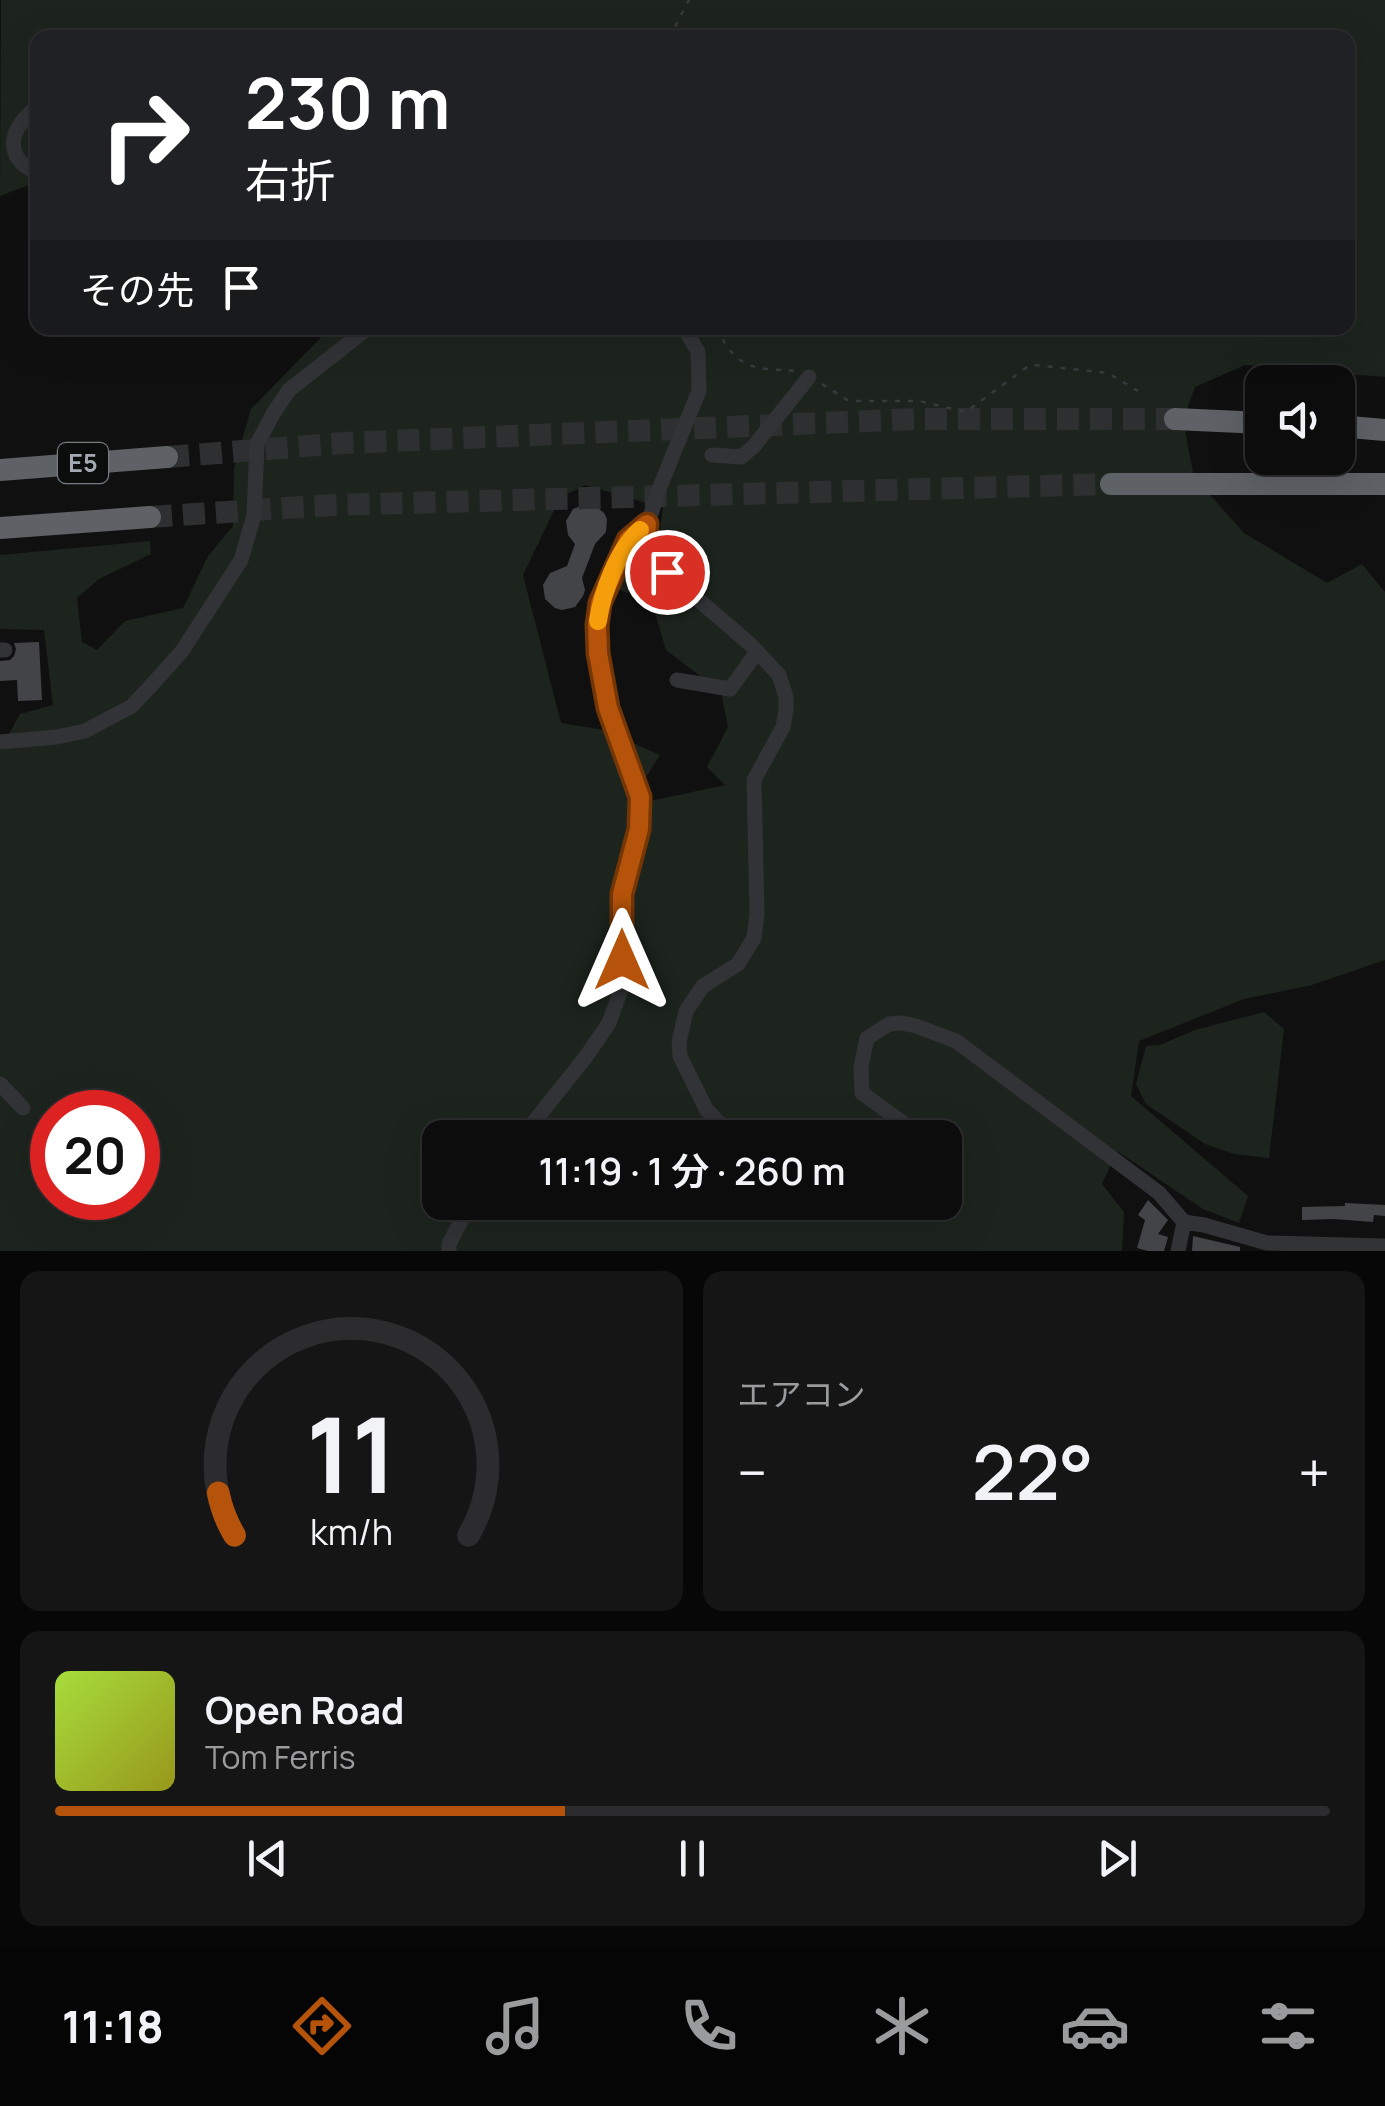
<!DOCTYPE html>
<html lang="ja">
<meta charset="utf-8">
<style>
:root{--surface:#0c0c0d;--page:#151516;--text:#f1f3f6;--muted:#9a9b9d;--line:#2c2c2e;--accent:#b45309}
body{margin:0;font-family:Manrope,"Noto Sans JP",sans-serif;background:var(--page);color:var(--text);height:100vh;display:flex;flex-direction:column;font-size:38px;white-space:nowrap}
*{box-sizing:border-box;margin:0}
p{font-size:32px;color:var(--muted)}
.icon{flex:none;width:55px;height:55px;fill:none;stroke:currentColor;stroke-width:2;stroke-linecap:round;stroke-linejoin:round}
.map{position:relative;height:1251px;overflow:hidden}
.details{display:flex;flex-direction:column;gap:20px;padding:20px;background:#070707;flex:1}
.details>*{flex:none}
.banner{position:absolute;left:30px;top:30px;width:1325px;height:305px;border-radius:20px;box-shadow:0 10px 40px #0002,0 0 0 2px var(--line);background:#202124;color:#fff;overflow:hidden}
.tools{position:absolute;left:1245px;top:365px;display:grid;gap:20px}
.tools a{display:grid;place-items:center;width:110px;height:110px;border-radius:20px;background:var(--surface);box-shadow:0 10px 40px #0002,0 0 0 2px var(--line);font-size:50px}
.speed{position:absolute;left:30px;top:1090px;display:flex;gap:20px;font-size:50px;font-weight:700;text-align:center}
.speed>*{display:grid;place-content:center;width:130px;height:130px;border-radius:50%;background:var(--surface);box-shadow:0 10px 40px #0002,0 0 0 2px var(--line);line-height:1}
.speed .limit{border:15px solid #d22;background:#fff;color:#111}
.pin{position:absolute;display:grid;place-items:center;width:85px;height:85px;color:#fff;margin:-42px;border:5px solid #fff;border-radius:50%;box-shadow:0 2px 10px #0007}
.me{position:absolute;width:110px;margin:-55px;rotate:0deg;stroke-linejoin:round;filter:drop-shadow(0 0 8px #0008)}
.turn{display:flex;align-items:center;gap:35px;height:210px;padding:0 50px;font-size:45px}
.turn .icon{width:130px;height:130px;stroke-width:2.5}
.turn b{display:block;font-size:70px;line-height:85px}
.then{display:flex;align-items:center;height:95px;padding:0 50px;background:#0003;gap:20px;font-size:38px}
.big{font-size:75px;font-weight:600;line-height:1.1}
.details .widget{flex:1;display:flex;flex-direction:column;justify-content:center;gap:15px;min-width:0;padding:0 35px;border-radius:20px;background:var(--page)}
.details .dial{align-items:center;gap:0}
.dial svg{height:260px;overflow:visible;fill:none;stroke:var(--line);stroke-width:7;stroke-linecap:round;text-anchor:middle}
.dial text{fill:var(--text);stroke:none}
.song{display:flex;align-items:center;gap:30px}
.cover{width:120px;height:120px;border-radius:15px;background:linear-gradient(135deg,hsl(80 70% 55%),hsl(60 70% 35%))}
.played{height:10px;border-radius:5px;background:linear-gradient(90deg,var(--accent) 40%,var(--line) 40%)}
.keys{display:flex;justify-content:space-around;direction:ltr}
.heat{display:flex;justify-content:space-between;align-items:center;font-size:55px;direction:ltr}
.details .tiles{flex:1;display:grid;gap:20px;grid-template-columns:1fr 1fr}
.widget:last-child{grid-column:span 2}
.trip{position:absolute;left:422px;top:1120px;width:540px;height:100px;border-radius:20px;background:var(--surface);box-shadow:0 10px 40px #0002,0 0 0 2px var(--line);font-weight:600;line-height:100px;text-align:center}
.dock{display:flex;height:160px;justify-content:space-around;align-items:center;background:#050505;color:var(--muted)}
.dock .icon{width:70px;height:70px}
.dock .current{color:var(--accent)}
.dock b{font-size:45px;color:var(--text)}
.map>svg:first-child{display:block}
.green{fill:#1d241d;fill-rule:evenodd}
.building{fill:#424447}
.lines{fill:none;stroke-linecap:round;stroke-linejoin:round}
.highway-tunnel{stroke:#2d2f31;stroke-width:22;stroke-dasharray:22 11;stroke-linecap:butt}
.path{stroke:#383a3d;stroke-width:2.5;stroke-dasharray:5 8;stroke-linecap:butt}
.minor{stroke:#323336;stroke-width:15}
.highway{stroke:#5e6267;stroke-width:22}
.route-casing{stroke:#753606;stroke-width:25}
.route{stroke:#b45309;stroke-width:18}
.slow{stroke:#f59e0b;stroke-width:18}
.labels{text-anchor:middle;stroke-width:9;stroke-linejoin:round;paint-order:stroke}
.shield{fill:#0b0c0c;stroke:#757b80;stroke-width:2.5}
.shield-label{font-size:25px;font-weight:bold;fill:#a3aab1}
</style>
<div class="map">
<svg width="1385" height="1251" viewBox="0 0 1385 1251">
<rect width="100%" height="100%" fill="#101011"/>
<path class="green" d="M1 0H1385V377L1245 365 1195 387 1183 421 1194 477 1244 533 1327 583 1362 564 1385 592V960L1312 985 1244 999 1139 1041 1131 1096 1248 1196 1239 1223 1203 1209 1117 1151 1102 1184 1124 1212 1122 1251H0V750L20 714 53 705 44 630 0 629V555L150 541 151 554 99 579 77 598 82 642 97 650 125 621 183 608 208 556 233 526 234 468 251 409 330 328H1348V38H38L37 182 0 196ZM585 485 663 508 659 538 632 543 613 587 652 603 666 650 721 692 728 727 707 767 725 785 650 801 641 785 660 755 604 730 561 723 523 575 560 498ZM52 1112H138V1198H52ZM440 1138H945V1202H440Z
M1264 1012 1284 1029 1269 1158 1234 1154 1205 1144 1146 1104 1136 1084 1146 1046 1160 1045 1195 1030Z"/>
<path class="building" d="M586 504H593L604 513 607 519 606 532 595 544 582 578 585 590 583 596 575 607 562 610 555 608 545 599 543 585 550 573 567 566 575 544 568 535 566 521 573 509Z
M39 642 42 700 18 701 17 680 0 681V661L10 660 14 656 16 649 14 643Z
M1148 1200 1168 1220 1158 1234 1168 1237 1164 1251H1148L1137 1248 1145 1220 1138 1215Z
M1345 1203 1385 1205V1216L1374 1215 1373 1222 1334 1219 1302 1220V1207L1345 1206Z
M1193 1236 1240 1247V1251H1192Z"/>
<g class="lines">
<path class="highway-tunnel" d="M167 457 344 443 917 419H1175
M150 517 332 505 1111 484"/>
<path class="path" d="M669 38 689 0
M716 328C739 371 752 368 796 371
M822 384 849 401H919L966 412 1027 367 1034 365 1108 373 1138 391"/>
<path class="minor" d="M38 107C10 126 1 158 38 173
M684 328 698 352 699 391 659 489 646 529 648 539 667 573 750 644 779 675 786 697V710L783 727 754 780 757 914 754 938 738 964 703 986 686 1011 679 1042 680 1056 706 1109 718 1122 740 1137 782 1138
M712 455 741 457 754 446 809 377
M0 650H5
M677 680 730 689 757 652
M0 742 57 737 85 731 132 706 159 677 182 651 241 560 254 515 257 444 273 414 289 390 368 328
M0 1084 23 1108
M521 1138 585 1058 609 1023 623 984 621 894 639 829 641 815 640 797 608 708 599 653 597 625 600 603 628 541 647 524
M917 1138 903 1123 862 1093 861 1067 867 1038 889 1024 902 1023 916 1026 956 1041 1159 1193 1184 1222 1204 1225 1267 1243 1385 1246
M449 1251V1244L471 1202
M1178 1251 1184 1222"/>
<path class="highway" d="M1175 419 1262 423
M1338 426 1385 430
M0 470 167 457
M1111 484H1385
M0 528 150 517"/>
</g>
<g class="lines">
<g class="route-casing">
<path id="route" d="M622 960V894L639 829 640 797 608 708 598 653 597 625 600 603 628 540 647 524C644 541 658 558 667 572"/>
</g>
<use href="#route" class="route"/>
<path class="slow" d="M598 621C602 593 618 549 640 530"/>
</g>
<g class="labels">
<rect class="shield" x="58" y="443" width="50" height="40" rx="8"/>
<g class="shield-label">
<text x="83" y="472">E5</text>
</g>
</g>
</svg>
<div class="tools">
<a><svg class="icon" aria-label="sound" viewBox="0 0 24 24"><path d="M4 9h4l5-4v14l-5-4H4zM17 9q2 3 0 6"/></svg></a>
</div>
<div class="speed"><div class="limit">20</div></div>
<div class="pin" style="left:667px;top:572px;background:#d93025"><svg class="icon" aria-label="arrive" viewBox="0 0 24 24"><path d="M6 21V4h12l-3 4 3 4H6"/></svg></div>
<svg class="me" style="left:622px;top:960px" viewBox="-20 -20 40 40"><path d="M0-17L14 15 0 8-14 15z" fill="#b45309" stroke="#fff" stroke-width="4"/></svg>
<div class="trip">11:19 · 1 分 · 260 m</div>
<div class="banner">
<div class="turn"><svg class="icon" aria-label="right" viewBox="0 0 24 24"><path d="M7 20v-9h11M14 6l5 5-5 5"/></svg><div><b>230 m</b>右折</div></div>
<div class="then">その先<svg class="icon" aria-label="arrive" viewBox="0 0 24 24"><path d="M6 21V4h12l-3 4 3 4H6"/></svg></div>
</div>
</div>
<section class="details">
<div class="tiles">
<div class="widget dial"><svg viewBox="0 0 100 80">
<path d="M14 69A42 42 0 1 1 86 69"/>
<path d="M14 69A42 42 0 0 1 9 56" stroke="#b45309"/>
<text x="50" y="56" font-size="32" font-weight="700">11</text>
<text x="50" y="72" font-size="11">km/h</text>
</svg></div>
<div class="widget"><p>エアコン</p>
<div class="heat"><a>−</a><b class="big">22°</b><a>+</a></div>
</div>
<div class="widget">
<div class="song"><i class="cover"></i><div><b>Open Road</b><p>Tom Ferris</p></div></div>
<div class="played"></div>
<div class="keys"><svg class="icon" aria-label="previous" viewBox="0 0 24 24"><path d="M18 5L8 12l10 7zM5 5v14"/></svg><svg class="icon" aria-label="pause" viewBox="0 0 24 24"><path d="M8 5v14M16 5v14"/></svg><svg class="icon" aria-label="next" viewBox="0 0 24 24"><path d="M6 5l10 7-10 7zM19 5v14"/></svg></div>
</div>
</div>
</section>
<nav class="dock">
<b>11:18</b>
<svg class="icon current" aria-label="directions" viewBox="0 0 24 24"><path d="M12 3l9 9-9 9-9-9zM9 14v-3h6M13 9l2 2-2 2"/></svg>
<svg class="icon" aria-label="music" viewBox="0 0 24 24"><path d="M9 18V5l10-2v13"/><circle cx="6" cy="18" r="3"/><circle cx="16" cy="16" r="3"/></svg>
<svg class="icon" aria-label="phone" viewBox="0 0 24 24"><path d="M5 4h4l2 5-3 2q2 4 5 5l2-3 5 2v4C11 20 4 13 5 4z"/></svg>
<svg class="icon" aria-label="climate" viewBox="0 0 24 24"><path d="M12 3v18M4 7l16 10M4 17L20 7"/></svg>
<svg class="icon" aria-label="car" viewBox="0 0 24 24"><path d="M5 17H2v-5l4-1 3-4h7l3 4 3 1v5h-3M9 17h6M6 11h13"/><circle cx="7" cy="17" r="2"/><circle cx="17" cy="17" r="2"/></svg>
<svg class="icon" aria-label="filters" viewBox="0 0 24 24"><path d="M4 7h16M4 17h16"/><circle cx="9" cy="7" r="2"/><circle cx="15" cy="17" r="2"/></svg>
</nav>
